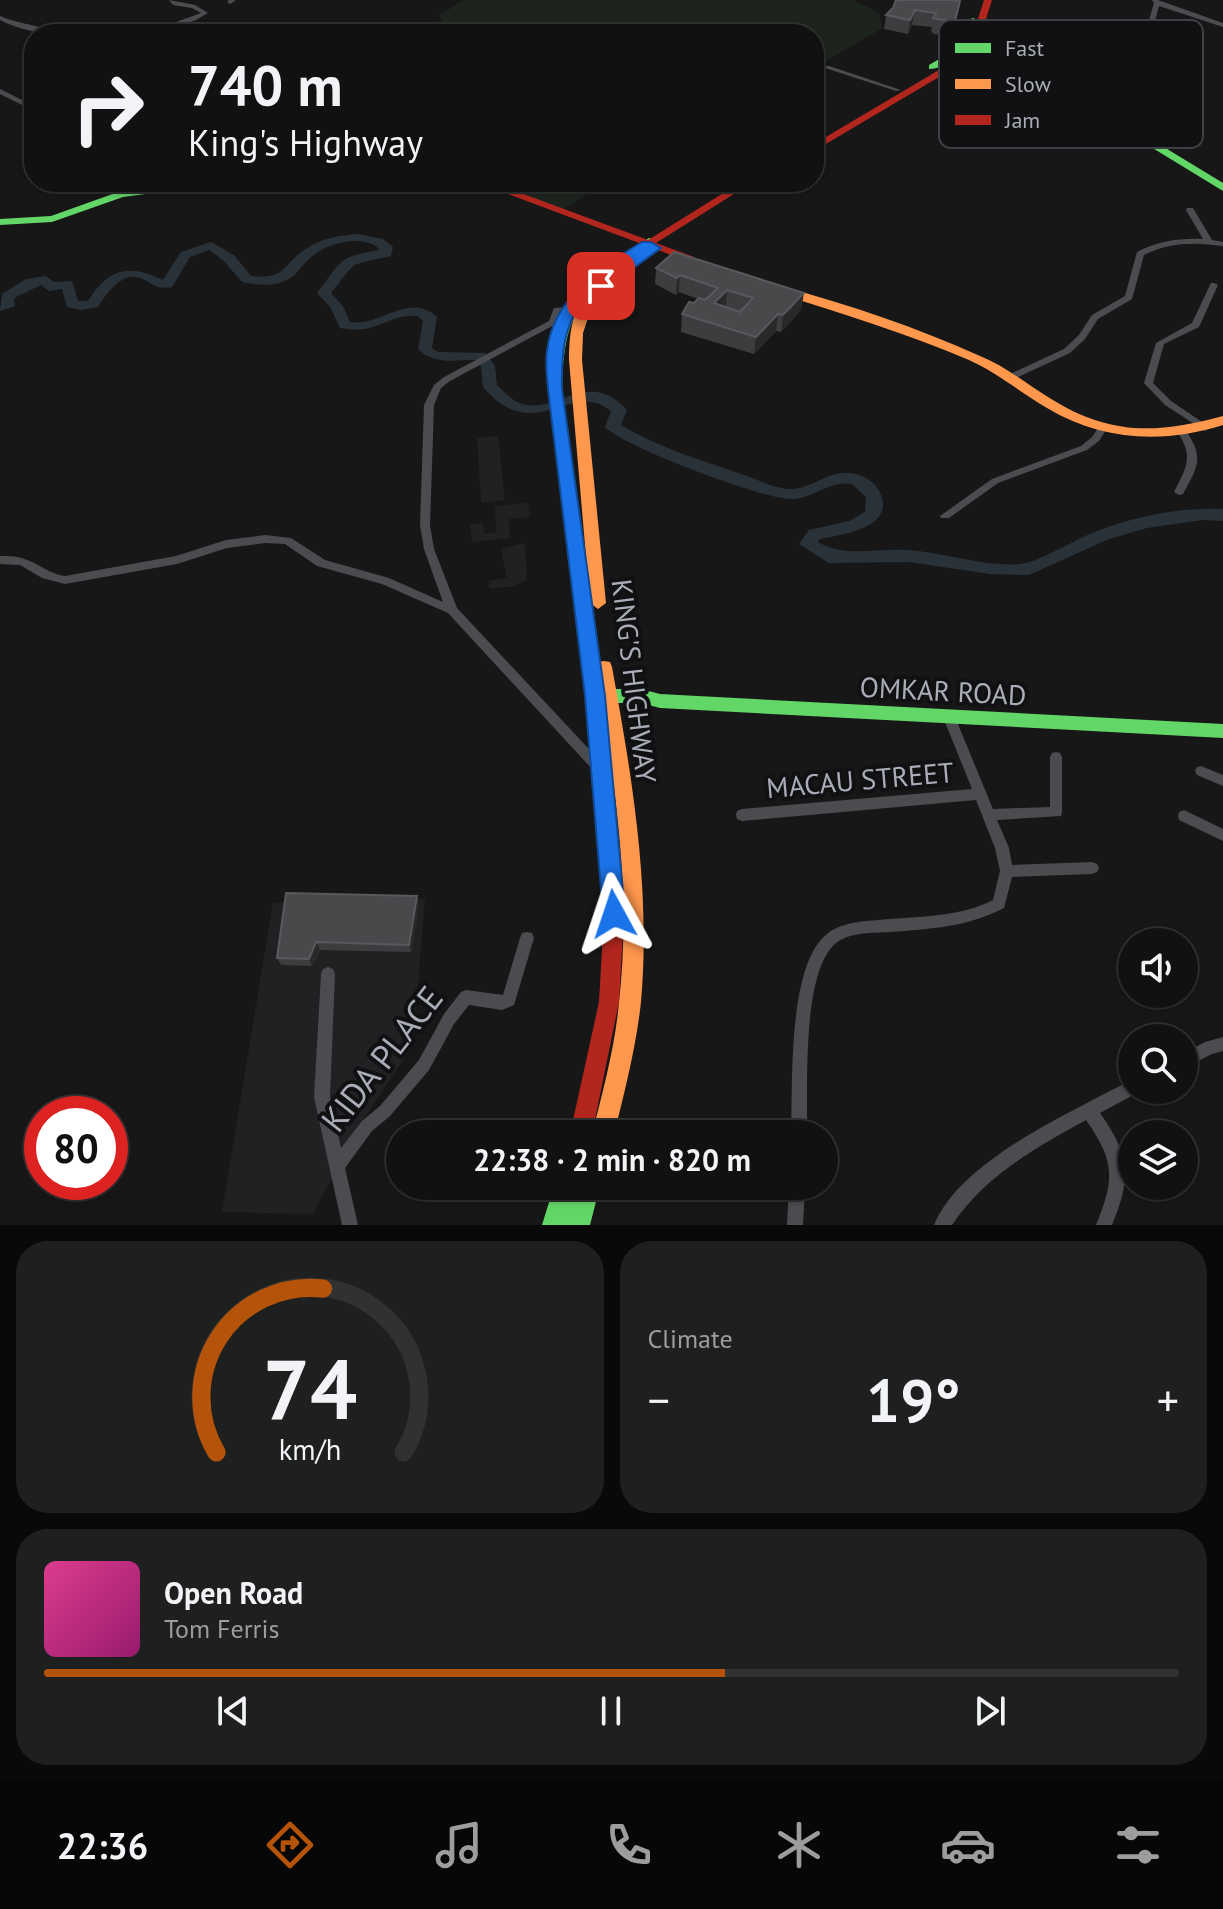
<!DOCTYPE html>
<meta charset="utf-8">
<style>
:root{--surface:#111;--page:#1e1f1f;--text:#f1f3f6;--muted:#9c9d9f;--line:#303131;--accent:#b45309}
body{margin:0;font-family:"PT Sans",sans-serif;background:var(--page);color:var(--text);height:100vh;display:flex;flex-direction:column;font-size:30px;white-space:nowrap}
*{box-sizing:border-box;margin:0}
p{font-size:26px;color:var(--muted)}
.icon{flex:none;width:44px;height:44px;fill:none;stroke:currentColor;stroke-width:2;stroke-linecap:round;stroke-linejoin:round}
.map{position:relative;height:1225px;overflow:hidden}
.panel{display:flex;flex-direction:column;gap:16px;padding:16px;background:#090909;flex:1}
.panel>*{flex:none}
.top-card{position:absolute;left:24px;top:24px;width:800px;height:168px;border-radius:32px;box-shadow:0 2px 6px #0004,0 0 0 2px var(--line);background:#111;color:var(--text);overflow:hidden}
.controls{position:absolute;left:1118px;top:928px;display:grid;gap:16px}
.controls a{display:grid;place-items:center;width:80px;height:80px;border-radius:50%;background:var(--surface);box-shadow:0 2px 6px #0004,0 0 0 2px var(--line);font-size:40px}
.speed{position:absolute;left:24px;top:1096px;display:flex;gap:16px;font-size:40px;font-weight:700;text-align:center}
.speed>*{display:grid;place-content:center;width:104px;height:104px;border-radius:50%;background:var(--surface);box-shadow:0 2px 6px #0004,0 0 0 2px var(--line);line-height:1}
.speed .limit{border:12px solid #d22;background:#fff;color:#111}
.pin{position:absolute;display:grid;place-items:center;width:68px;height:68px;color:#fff;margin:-34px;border-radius:16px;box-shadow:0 4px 12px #0006}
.me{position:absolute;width:88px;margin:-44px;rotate:355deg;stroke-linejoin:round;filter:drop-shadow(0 0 6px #0008)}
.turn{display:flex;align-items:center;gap:28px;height:168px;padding:0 32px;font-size:36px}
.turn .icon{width:104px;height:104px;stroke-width:2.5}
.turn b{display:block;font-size:56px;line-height:68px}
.big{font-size:60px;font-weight:600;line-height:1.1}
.panel .tile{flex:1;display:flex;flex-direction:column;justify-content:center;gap:12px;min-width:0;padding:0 28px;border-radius:32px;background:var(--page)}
.panel .dial{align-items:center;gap:0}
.dial svg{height:208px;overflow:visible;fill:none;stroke:var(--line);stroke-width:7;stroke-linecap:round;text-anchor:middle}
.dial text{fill:var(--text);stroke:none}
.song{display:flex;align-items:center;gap:24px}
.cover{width:96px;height:96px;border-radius:12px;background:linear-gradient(135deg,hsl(330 70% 55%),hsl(320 70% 35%))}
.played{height:8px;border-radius:4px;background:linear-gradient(90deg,var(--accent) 60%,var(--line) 60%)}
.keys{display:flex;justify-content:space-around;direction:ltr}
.heat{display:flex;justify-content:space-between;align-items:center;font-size:44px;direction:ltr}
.panel .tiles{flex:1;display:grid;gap:16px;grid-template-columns:1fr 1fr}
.tile:last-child{grid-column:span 2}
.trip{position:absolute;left:386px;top:1120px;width:452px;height:80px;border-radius:40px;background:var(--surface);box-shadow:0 2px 6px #0004,0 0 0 2px var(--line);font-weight:600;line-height:80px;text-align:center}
.tabs{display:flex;height:128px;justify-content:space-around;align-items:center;background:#070707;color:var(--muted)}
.tabs .icon{width:56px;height:56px}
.tabs .active{color:var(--accent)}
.tabs b{font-size:36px;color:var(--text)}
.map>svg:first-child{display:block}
.built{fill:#212123}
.green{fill:#1d241e}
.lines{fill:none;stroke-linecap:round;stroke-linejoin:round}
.river{fill:#2a3239;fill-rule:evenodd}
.street{fill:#4b4c50;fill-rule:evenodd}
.fast{fill:#63d668;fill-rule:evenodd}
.slow{fill:#ff974d;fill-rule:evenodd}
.jam{fill:#b3261e;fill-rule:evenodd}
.wall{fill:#3d3d3f}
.shaded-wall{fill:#29292a}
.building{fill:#49494c;stroke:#58595d;stroke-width:2;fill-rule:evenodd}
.route{fill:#1a73e8;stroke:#114b97;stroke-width:2}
.labels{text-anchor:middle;stroke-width:8;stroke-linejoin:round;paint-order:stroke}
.street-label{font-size:28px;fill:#a8adb8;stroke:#111113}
.near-street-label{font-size:34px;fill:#a8adb8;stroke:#111113}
.key{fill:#111113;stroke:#3e4045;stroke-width:2}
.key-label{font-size:22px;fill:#a8adb8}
</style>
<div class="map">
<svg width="1223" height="1225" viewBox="0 0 1223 1225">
<rect width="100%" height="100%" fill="#171717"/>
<path class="built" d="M498 436 505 500 481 503 477 438Z
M528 503 530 517 509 519 510 538 472 542 470 525 483 523 484 534 496 532 495 506Z
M525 543 527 580 511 587 489 588V581L507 578 501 549Z
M360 894 425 899 413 1045 363 1120 313 1214 222 1212 273 903Z"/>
<path class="green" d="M463 0H853L879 13 883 28 814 68V34H429L444 25 439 16Z
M488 182H608L561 210Z"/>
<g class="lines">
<path class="river" d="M358 234 383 239 393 247 391 256C346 266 359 259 331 293L343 306 350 322C381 327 409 291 437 317L432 348 438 352 485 353 495 366 497 385C503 391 510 398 517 402 554 419 588 365 627 410L621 425C661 449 704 461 747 476 760 481 774 488 788 489 814 490 832 465 859 475 869 478 878 486 881 495 894 528 841 535 820 539L818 542C844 558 878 548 908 550 941 552 1000 571 1030 562 1053 554 1074 540 1097 531 1136 516 1181 507 1223 509V521L1203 520 1147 528 1109 539 1029 575 990 574 909 562 829 563 799 544 809 530 849 521 865 512 866 497 852 484C831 480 814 497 794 499 769 502 622 446 605 427L611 411C570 378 535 448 483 387L481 366 476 360C455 360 433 365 418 349L423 321 418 316C388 313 377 336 340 328L330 307 317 293C344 259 335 258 380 250 364 233 326 243 310 258 302 265 297 275 287 280 273 287 257 285 242 282L224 261 209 250 190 257 172 287C156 290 153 283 140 278 122 271 106 294 98 307L80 310 67 307 62 289 49 291 41 285 14 298 15 306 0 311 2 294 26 279 46 276 54 282 72 281 78 301H88C109 267 130 264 163 280L181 252 211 242 234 255 251 276C284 280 282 266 304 250 320 239 339 235 358 234Z"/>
<path class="street" d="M169 0 195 5 208 13 196 20 164 31 173 34 157 32V30L162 27 201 13 192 8 173 5Z
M229 0H236L230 4 227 2Z
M1152 0H1158L1223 23V27L1159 6C1152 33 1146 60 1121 76L1165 90V92L1115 78 1088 87 1063 91V89C1130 73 1135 70 1154 3Z
M0 16C20 25 42 25 61 34 42 34 17 29 0 20Z
M358 25 386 33 387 34C377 34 366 28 358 29 351 29 345 34 337 34Z
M825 66H829L901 90 896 91 825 68Z
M0 89 34 106V111L0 94Z
M1095 106 1097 107V109L1052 121 1023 137 1018 136 1048 119Z
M1157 115 1160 117 1159 118 1116 124 1113 122 1116 120Z
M1187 208H1193L1212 240 1223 242V246C1195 242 1169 242 1144 255L1132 299 1098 319 1085 339 1070 353 1016 378H1010V374L1064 349 1079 335 1092 315 1125 296 1137 252C1158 241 1180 238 1203 239L1186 210Z
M1211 283H1214L1218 285 1199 327 1164 344 1153 383 1171 401 1208 426 1210 428 1205 431 1165 405 1144 383 1156 343 1192 323Z
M569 307 573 309 572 311 560 312 556 324 450 381 441 388 434 405 430 525 434 549 457 608 601 762 603 766 601 770 597 771 593 770 448 613 382 584 317 566 285 544 265 543 227 548 177 564 65 584 42 578 20 565 0 564V556C10 556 18 556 27 560 41 565 50 574 65 576L176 556 226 540 265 535 291 538 325 560 389 578 443 602 424 549 420 525 424 405 434 385 444 377 549 321 554 308Z
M1103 424 1108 427 1099 441 1087 450 998 483 949 518H941L940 516 992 479 1081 446 1092 437 1100 425Z
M1183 430 1186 431C1205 458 1197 468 1183 494L1179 495 1174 492C1186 468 1194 457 1178 433Z
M949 712 953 714 955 717 993 809 1050 807V757L1052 753 1056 752 1060 753 1062 757V812L1061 816 997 820 1009 848 1012 865 1092 862 1097 864 1099 868 1097 872 1092 874 1012 877 1004 908C968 927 929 929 890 932 873 933 850 932 836 943 801 972 808 1090 807 1134H791C793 1086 787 965 827 934 840 923 862 921 879 920 917 916 958 918 993 900L1000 871 995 848 976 800 742 821 737 819 736 815 737 811 742 809 972 789 943 717 945 714Z
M1201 766 1223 775V786L1197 775 1195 771 1197 767Z
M1184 810 1223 829V841L1179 820 1178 816 1179 812Z
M527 932 532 933 534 938 514 1005 502 1010 469 1005 454 1024 429 1070 390 1116 372 1131 345 1168 358 1225H342L314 1097 321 974 323 969 328 967 333 969 335 974 330 1097 341 1148 362 1121 380 1106 419 1060 444 1014 461 992 466 990 503 995 520 938 522 933Z
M1223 1037V1051L1212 1054 1184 1068V1053L1205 1042Z
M1132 1080V1090H1139L1137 1093 1100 1113C1130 1156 1132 1176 1112 1225H1096C1115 1178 1115 1162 1086 1120 1035 1148 985 1176 952 1225H934C956 1171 1037 1129 1087 1103 1102 1095 1117 1087 1132 1080Z
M789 1186H805L803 1225H787Z"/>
<path class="fast" d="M972 18 979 20 974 36C969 39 959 42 955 47 945 58 949 68 929 69V65L941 58 948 43 967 33Z
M973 47H979L1057 82 1223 183V191L1051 86 973 51Z
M189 182H218L213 185 123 197 52 222 0 225V219L51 216 121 191Z
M649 238 659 240C647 251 631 259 617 269 571 301 563 335 562 389L603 689H641L660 694 1223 724V738L660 708 641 703H604L619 855 616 861 609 863 602 861 599 855 586 696 548 389C552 303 580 282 649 238Z
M554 1186H600L590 1225H566L567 1221 566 1225H542Z"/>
<path class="slow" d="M784 287C850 305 918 328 980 356 1005 366 1025 383 1048 397 1109 436 1156 434 1223 416V425C1163 444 1102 441 1047 408 1021 393 998 373 969 360 908 334 843 314 780 294L778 291Z
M588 296 594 300 583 333 582 360 606 603 598 609 590 603 569 360C569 341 571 306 588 296Z
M604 661 610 662 612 667C632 777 651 889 641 1002 636 1047 625 1091 614 1134H592C603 1091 615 1047 619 1002 632 890 614 778 596 667L598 662Z"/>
<path class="jam" d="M984 0H992L979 41 978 54 814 151V144L971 51V41Z
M476 182H491L648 240 741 182H753L656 243 694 257V261L690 262Z
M609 847 616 849 619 855 624 914 619 1002 592 1134H570L599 1002 604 914 599 855 602 849Z"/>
</g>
<path class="wall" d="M960 1 952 36 934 34 931 32 932 27 912 25 908 34 884 29 886 15 893 8Z
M1013 43 1040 52 1023 63 1009 57Z
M656 268 801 310 781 332 776 331 754 354 681 332 682 314 698 299 679 292 676 295 655 284Z
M286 893 419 904 411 952 320 950 312 966 281 965 277 958Z"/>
<path class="shaded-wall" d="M915 10 912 25 908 34 910 20Z
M1044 38 1040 52 1023 63 1027 48Z
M680 275 679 292 676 295 677 278Z
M727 290 726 307 714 303Z
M804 293 801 310 781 332 783 315Z
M778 314 776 331 754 354 756 337Z
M417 896 419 904 411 952 409 945Z
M316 942 320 950 312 966 309 959Z"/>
<path class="building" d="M896 0H951L960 1 955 21 937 19 933 18 936 13 915 10 910 20 886 15 893 8Z
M674 252 804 293 783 315 778 314 756 337 682 314 689 302 694 303 699 298 705 300 718 288 680 275 677 278 656 268ZM727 290 753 298 740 312 714 303Z
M286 893 417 896 409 945 316 942 309 959 277 958Z"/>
<path class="route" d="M642 242H651L661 248 605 289 595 288C564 318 561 348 562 389L605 696 625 914 622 921 614 924 606 921 603 914 585 696 548 389C547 377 545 364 547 351 553 298 600 267 642 242Z"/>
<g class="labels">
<g class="street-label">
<text transform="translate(634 681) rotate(83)" y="10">KING'S HIGHWAY</text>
<text transform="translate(943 691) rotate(3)" y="10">OMKAR ROAD</text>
<text transform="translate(860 780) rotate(-5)" y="10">MACAU STREET</text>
</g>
<g class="near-street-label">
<text transform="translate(382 1059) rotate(-52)" y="12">KIDA PLACE</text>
</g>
</g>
<rect x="939" y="20" width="264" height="128" rx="12" class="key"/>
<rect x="955" y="43" width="36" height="10" fill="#63d668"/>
<rect x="955" y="79" width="36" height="10" fill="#ff974d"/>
<rect x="955" y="115" width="36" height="10" fill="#b3261e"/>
<g class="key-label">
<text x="1005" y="56">Fast</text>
<text x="1005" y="92">Slow</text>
<text x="1005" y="128">Jam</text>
</g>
</svg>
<div class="controls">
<a><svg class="icon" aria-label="sound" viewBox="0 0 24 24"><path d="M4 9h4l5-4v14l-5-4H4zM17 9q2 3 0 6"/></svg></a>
<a><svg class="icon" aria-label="search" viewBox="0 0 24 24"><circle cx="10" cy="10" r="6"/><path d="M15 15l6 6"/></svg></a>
<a><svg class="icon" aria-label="layers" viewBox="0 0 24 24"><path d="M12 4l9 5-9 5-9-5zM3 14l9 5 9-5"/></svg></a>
</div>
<div class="speed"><div class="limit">80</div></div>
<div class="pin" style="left:601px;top:286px;background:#d93025"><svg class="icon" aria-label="arrive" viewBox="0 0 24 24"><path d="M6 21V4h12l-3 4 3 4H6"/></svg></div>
<svg class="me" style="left:614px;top:914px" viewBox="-20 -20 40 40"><path d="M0-17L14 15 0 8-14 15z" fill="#1a73e8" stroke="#fff" stroke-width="4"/></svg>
<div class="trip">22:38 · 2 min · 820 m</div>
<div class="top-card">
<div class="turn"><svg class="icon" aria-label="right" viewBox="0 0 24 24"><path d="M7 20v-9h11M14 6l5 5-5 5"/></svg><div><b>740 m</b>King's Highway</div></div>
</div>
</div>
<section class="panel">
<div class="tiles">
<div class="tile dial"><svg viewBox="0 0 100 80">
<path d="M14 69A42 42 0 1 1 86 69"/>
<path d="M14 69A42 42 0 0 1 55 6" stroke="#b45309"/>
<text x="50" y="56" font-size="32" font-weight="700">74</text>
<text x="50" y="72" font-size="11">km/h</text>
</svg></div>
<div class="tile"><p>Climate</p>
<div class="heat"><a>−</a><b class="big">19°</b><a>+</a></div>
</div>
<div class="tile">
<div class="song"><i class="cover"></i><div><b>Open Road</b><p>Tom Ferris</p></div></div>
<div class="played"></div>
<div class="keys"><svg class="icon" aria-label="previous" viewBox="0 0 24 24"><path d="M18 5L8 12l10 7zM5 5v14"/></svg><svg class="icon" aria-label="pause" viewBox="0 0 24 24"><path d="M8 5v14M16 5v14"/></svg><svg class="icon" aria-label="next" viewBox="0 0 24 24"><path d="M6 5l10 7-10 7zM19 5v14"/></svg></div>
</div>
</div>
</section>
<nav class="tabs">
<b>22:36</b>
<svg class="icon active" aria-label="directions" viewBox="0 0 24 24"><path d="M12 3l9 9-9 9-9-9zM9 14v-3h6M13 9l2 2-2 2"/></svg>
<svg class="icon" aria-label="music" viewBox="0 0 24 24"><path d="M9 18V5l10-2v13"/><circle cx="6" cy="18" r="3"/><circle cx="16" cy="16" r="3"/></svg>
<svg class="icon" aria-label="phone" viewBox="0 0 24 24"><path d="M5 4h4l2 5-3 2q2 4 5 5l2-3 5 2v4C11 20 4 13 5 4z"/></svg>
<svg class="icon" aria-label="climate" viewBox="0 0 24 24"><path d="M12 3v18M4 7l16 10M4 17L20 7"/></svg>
<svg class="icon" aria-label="car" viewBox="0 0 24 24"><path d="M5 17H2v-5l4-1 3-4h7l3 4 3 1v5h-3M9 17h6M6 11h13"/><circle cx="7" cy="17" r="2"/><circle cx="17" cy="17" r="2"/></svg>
<svg class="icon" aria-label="filters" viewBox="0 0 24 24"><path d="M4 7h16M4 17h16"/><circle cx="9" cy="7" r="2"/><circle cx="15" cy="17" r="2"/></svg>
</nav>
